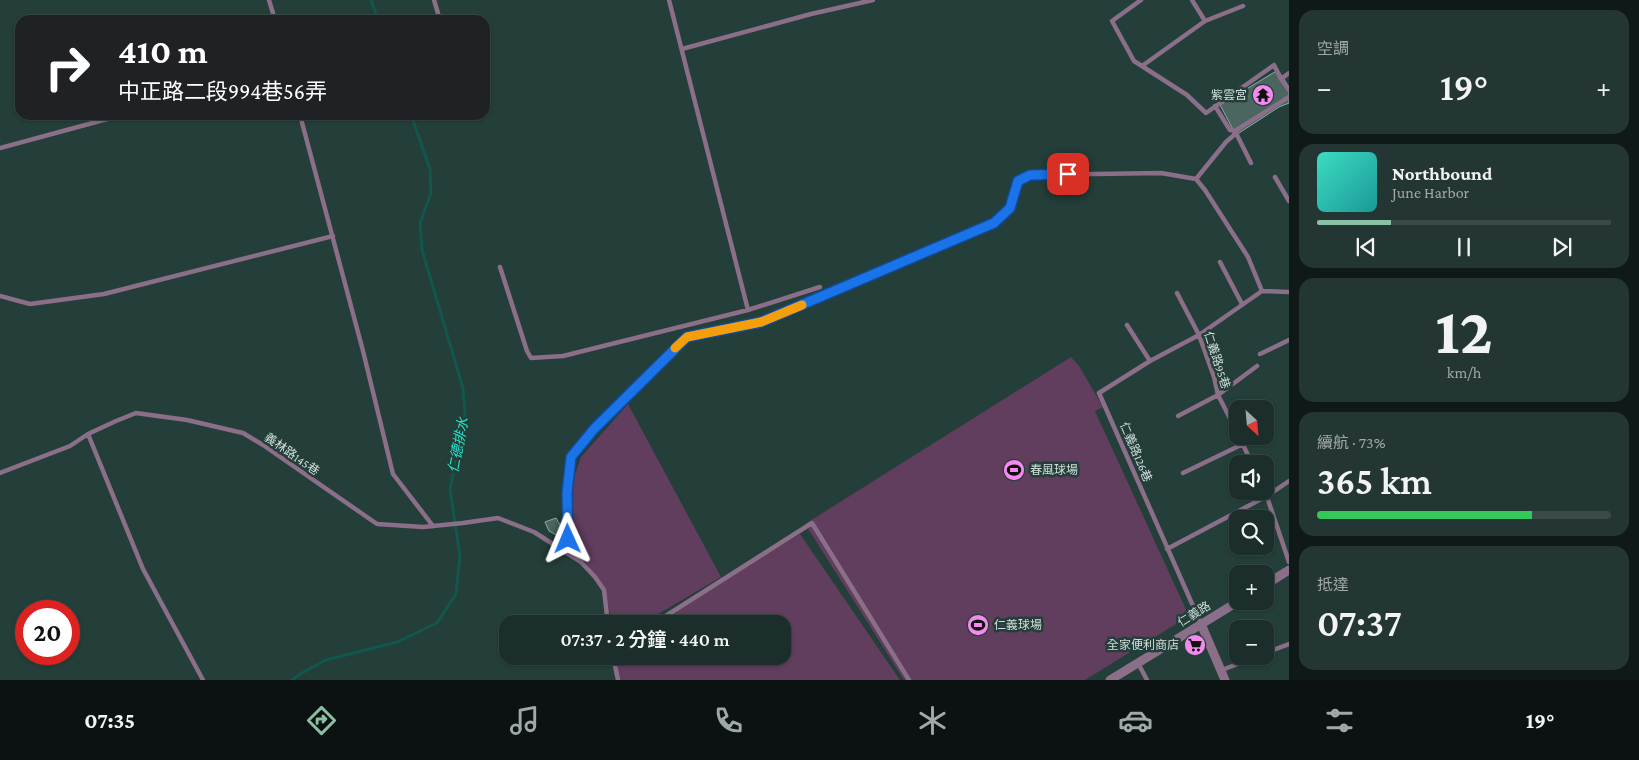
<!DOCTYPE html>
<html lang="zh-TW">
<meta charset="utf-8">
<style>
:root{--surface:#1b2e2b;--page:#243633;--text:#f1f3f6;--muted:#a0a8a9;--line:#394a47;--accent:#8abfa5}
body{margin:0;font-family:"Crimson Pro","Noto Sans TC",serif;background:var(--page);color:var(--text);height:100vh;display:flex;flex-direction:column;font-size:19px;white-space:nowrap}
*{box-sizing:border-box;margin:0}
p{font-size:16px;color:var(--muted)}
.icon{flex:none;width:28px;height:28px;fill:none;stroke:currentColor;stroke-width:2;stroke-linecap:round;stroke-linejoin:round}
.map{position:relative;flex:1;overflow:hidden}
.drawer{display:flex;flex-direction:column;gap:10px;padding:10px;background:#0f1918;width:350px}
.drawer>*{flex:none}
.guide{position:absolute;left:15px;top:15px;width:475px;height:105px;border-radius:15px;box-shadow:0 1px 4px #0004,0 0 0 1px var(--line);background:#202124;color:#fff;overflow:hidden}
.needle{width:32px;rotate:154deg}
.fabs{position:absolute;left:1229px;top:400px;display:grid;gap:10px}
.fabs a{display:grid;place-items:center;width:45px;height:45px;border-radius:10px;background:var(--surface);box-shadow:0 1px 4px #0004,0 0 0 1px var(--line);font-size:25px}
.speed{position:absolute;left:15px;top:600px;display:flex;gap:10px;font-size:25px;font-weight:700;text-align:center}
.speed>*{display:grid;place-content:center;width:65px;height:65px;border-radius:50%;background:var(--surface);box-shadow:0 1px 4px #0004,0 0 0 1px var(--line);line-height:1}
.speed .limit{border:8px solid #d22;background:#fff;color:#111}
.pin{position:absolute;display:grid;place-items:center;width:42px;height:42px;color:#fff;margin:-21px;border-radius:10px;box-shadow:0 2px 8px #0006}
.me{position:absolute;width:55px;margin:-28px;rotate:359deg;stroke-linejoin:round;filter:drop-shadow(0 0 4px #0008)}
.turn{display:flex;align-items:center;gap:18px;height:105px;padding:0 20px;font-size:22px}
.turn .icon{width:65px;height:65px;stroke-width:2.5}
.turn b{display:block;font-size:35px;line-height:42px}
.big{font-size:38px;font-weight:600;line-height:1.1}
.drawer .widget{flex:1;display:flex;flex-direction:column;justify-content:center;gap:8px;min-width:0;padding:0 18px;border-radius:15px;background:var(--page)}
.drawer .dial{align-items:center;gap:0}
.dial b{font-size:65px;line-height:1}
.song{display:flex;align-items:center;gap:15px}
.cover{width:60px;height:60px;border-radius:8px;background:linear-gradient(135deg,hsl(170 70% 55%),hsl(180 70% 35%))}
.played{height:5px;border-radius:2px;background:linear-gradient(90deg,var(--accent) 25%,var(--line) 25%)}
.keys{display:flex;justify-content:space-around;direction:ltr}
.heat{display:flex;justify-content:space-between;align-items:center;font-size:28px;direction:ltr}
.charge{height:8px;border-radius:4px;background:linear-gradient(90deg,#34c759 73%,var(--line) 0)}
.trip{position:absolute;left:499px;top:615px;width:292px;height:50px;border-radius:15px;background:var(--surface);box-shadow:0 1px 4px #0004,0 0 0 1px var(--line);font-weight:600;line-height:50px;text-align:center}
.tabs{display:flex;height:80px;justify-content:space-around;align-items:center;background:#0b1211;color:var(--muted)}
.tabs .icon{width:35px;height:35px}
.tabs .active{color:var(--accent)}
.tabs b{font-size:22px;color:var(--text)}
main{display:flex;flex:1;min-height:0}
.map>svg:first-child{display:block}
.green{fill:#613d5e}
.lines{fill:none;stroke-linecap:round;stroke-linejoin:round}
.stream{stroke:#11574e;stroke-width:3}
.building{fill:#4b6661;stroke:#90aca7}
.lane{stroke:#8b6e88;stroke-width:4.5}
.street{stroke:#8b6e88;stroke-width:9}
.route-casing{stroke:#114b97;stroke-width:12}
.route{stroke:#1a73e8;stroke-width:9}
.slow{stroke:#f59e0b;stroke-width:9}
.labels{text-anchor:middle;stroke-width:5;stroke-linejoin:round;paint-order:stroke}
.poi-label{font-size:12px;fill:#d1dfdc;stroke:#243e39;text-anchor:end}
.street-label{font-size:12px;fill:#d1dfdc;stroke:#243e39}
.water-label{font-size:14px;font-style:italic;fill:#27e5ce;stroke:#243e39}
</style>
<main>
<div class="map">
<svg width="1289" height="680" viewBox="0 0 1289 680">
<rect width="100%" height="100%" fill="#243e39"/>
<path class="green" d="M1071 357 1079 366 1103 407 1095 411 1189 616 1085 680H904L805 524Z
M628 404 721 577 641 624H612L605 591 574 545 572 519 573 480 581 457Z
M800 534 900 680H619L615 656H782V624H653Z"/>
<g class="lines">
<path class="stream" d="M371 0 378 20
M292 680 302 673 326 660 397 642 437 623 456 594 460 556 450 490 465 414 463 388 422 250 420 223 431 193 430 169 411 115"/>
</g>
<path class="building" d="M1278 70 1289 87V103L1279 107 1236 135 1220 105Z
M556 518 566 535 564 539 549 531 545 522Z"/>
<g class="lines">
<path class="lane" d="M269 0 275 20
M434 0 440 20
M669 0 748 310
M1141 0 1112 21 1134 61 1187 95 1206 113 1274 65 1281 79
M1192 0 1205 21
M682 49 811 14 873 0
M1142 66 1205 21 1243 6
M1289 73 1281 79 1289 90
M1215 106 1230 130 1235 131 1251 163
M300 115 363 351 393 474 433 526
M0 148 122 115
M1275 177 1289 201
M1196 179 1226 142 1234 135 1235 131 1289 97
M1220 262 1242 304
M500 267 527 351 531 358 563 356 748 310 820 287
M1177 293 1199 335 1214 377 1218 395 1238 434
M0 296 30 304 104 294 333 236
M1127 325 1150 361
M1260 354 1289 340
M1178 416 1218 395 1257 366
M88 434 143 569 203 680
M1239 436 1252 464
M0 473 70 446 88 434 116 421 136 413 187 420 243 433 263 445 377 524 423 527 463 523 498 518 534 532 581 562 595 577 604 590 608 624
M1183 473 1243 444
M1265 491 1289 562
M1167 549 1267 496 1289 481
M568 554 567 493 571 457 594 429 687 337 761 322 994 223 1010 208 1018 181 1030 175 1161 173 1196 179 1205 190 1248 257 1262 291
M653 624 812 523 909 680
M1201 624 1099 393 1150 361 1199 335 1262 291 1289 292
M1265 653 1289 644
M613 656 618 680
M1138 663 1147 680
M1222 670 1258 656"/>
<path class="street" d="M1265 585 1289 570
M1201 624 1225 680
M1110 680 1239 601"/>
</g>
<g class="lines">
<g class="route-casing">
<path id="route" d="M568 539 567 493 571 457 594 429 687 337 761 322 994 223 1010 208 1018 181 1030 175 1068 174"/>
</g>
<use href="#route" class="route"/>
<path class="slow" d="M675 348 687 337 761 322 802 305"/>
</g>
<defs>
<g id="temple-disc" transform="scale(1.125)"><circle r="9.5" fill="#f589ee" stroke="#243e39"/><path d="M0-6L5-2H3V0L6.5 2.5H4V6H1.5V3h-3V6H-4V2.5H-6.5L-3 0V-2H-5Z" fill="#111"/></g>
<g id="stadium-disc" transform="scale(1.125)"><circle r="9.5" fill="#f589ee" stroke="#243e39"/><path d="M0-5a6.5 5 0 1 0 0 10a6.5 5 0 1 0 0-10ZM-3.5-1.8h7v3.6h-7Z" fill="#111"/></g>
<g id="supermarket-disc" transform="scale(1.125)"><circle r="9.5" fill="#f589ee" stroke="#243e39"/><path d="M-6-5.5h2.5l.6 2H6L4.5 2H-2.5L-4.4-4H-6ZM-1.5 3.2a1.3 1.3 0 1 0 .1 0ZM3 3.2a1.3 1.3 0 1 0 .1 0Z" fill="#111"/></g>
</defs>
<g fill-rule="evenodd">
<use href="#temple-disc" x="1263" y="95"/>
<use href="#stadium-disc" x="1014" y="470"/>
<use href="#stadium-disc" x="978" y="625"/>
<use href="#supermarket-disc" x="1195" y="645"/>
</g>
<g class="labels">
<g class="poi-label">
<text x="1247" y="99">紫雲宮</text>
<text x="1030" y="474" text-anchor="start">春風球場</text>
<text x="994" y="629" text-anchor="start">仁義球場</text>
<text x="1179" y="649">全家便利商店</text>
</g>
<g class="street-label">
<text transform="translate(1217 360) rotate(72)" y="4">仁義路95巷</text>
<text transform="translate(1136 452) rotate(67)" y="4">仁義路126巷</text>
<text transform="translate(292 454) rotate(35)" y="4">義林路145巷</text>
<text transform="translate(1194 614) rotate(-32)" y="4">仁義路</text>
</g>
<g class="water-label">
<text transform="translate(458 445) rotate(-79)" y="5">仁德排水</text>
</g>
</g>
</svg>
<div class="fabs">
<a><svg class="needle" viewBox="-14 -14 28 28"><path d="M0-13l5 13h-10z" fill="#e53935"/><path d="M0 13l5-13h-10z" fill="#a0a8a9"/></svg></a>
<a><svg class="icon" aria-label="sound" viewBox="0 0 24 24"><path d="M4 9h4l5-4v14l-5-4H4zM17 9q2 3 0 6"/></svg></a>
<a><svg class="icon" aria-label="search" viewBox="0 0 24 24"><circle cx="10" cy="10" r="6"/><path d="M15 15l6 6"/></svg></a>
<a>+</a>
<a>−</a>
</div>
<div class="speed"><div class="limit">20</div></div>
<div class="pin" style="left:1068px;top:174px;background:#d93025"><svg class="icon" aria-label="arrive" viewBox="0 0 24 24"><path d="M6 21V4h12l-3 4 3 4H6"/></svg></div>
<svg class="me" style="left:568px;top:539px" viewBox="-20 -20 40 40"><path d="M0-17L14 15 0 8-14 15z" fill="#1a73e8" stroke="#fff" stroke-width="4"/></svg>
<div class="trip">07:37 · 2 分鐘 · 440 m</div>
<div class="guide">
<div class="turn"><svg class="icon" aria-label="right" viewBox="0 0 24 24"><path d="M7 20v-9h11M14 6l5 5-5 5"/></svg><div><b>410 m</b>中正路二段994巷56弄</div></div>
</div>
</div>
<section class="drawer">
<div class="widget"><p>空調</p>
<div class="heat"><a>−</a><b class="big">19°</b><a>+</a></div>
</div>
<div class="widget">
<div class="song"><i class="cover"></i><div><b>Northbound</b><p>June Harbor</p></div></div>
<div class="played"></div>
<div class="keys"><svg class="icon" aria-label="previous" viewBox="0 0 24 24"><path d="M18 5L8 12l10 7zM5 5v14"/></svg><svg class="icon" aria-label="pause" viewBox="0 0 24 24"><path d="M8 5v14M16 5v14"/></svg><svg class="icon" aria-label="next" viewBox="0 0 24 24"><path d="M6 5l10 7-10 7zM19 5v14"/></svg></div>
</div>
<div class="widget dial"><b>12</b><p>km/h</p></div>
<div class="widget"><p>續航 · 73%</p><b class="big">365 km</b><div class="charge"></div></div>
<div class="widget"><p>抵達</p><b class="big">07:37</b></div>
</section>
</main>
<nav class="tabs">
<b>07:35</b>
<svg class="icon active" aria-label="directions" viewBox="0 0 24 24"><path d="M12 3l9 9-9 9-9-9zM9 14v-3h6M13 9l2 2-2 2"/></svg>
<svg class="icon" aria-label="music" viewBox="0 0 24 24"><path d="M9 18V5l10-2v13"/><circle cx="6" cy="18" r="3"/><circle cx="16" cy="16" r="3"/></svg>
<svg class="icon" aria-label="phone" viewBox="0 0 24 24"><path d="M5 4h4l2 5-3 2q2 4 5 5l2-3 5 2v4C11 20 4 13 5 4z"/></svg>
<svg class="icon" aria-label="climate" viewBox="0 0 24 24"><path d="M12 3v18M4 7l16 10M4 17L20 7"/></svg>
<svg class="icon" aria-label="car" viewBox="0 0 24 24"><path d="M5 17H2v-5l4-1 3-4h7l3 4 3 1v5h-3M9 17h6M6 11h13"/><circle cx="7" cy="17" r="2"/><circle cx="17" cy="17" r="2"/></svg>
<svg class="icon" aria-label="filters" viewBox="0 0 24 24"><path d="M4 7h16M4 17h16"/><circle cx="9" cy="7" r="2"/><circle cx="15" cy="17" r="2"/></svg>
<b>19°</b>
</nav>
